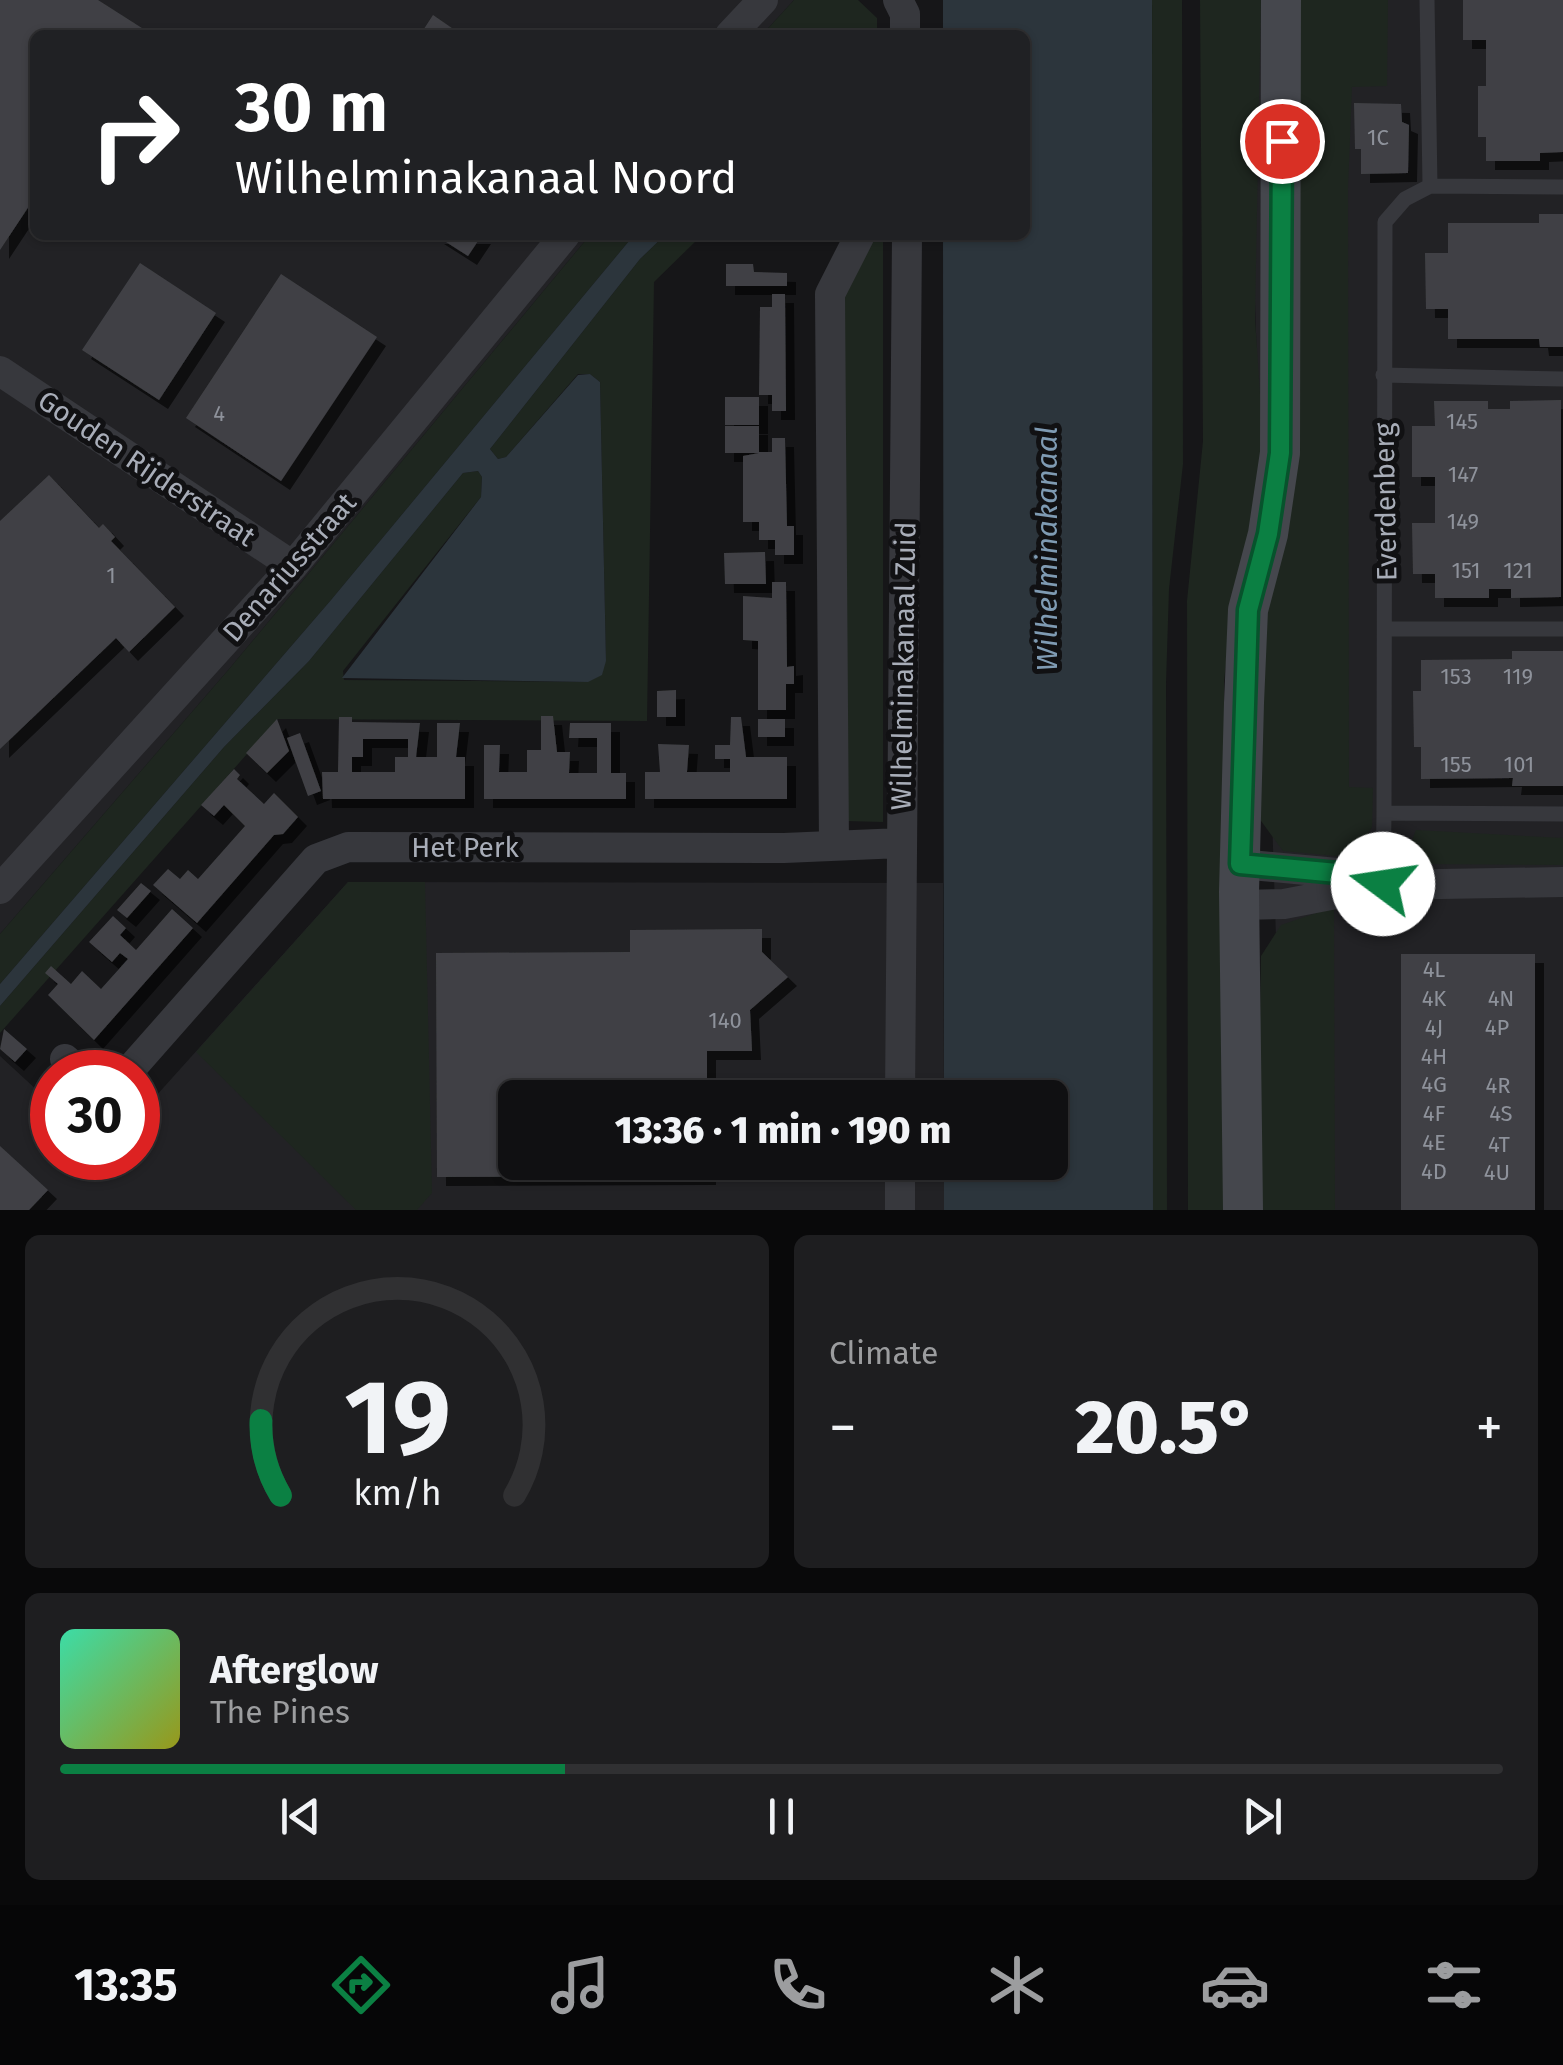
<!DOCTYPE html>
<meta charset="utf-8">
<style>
:root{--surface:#101012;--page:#1e1e20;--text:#f1f3f6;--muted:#9c9d9f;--line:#303032;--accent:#0b8043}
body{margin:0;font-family:"Fira Sans",sans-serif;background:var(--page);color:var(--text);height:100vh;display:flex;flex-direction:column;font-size:38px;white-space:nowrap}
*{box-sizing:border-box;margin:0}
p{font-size:32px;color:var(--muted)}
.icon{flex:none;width:55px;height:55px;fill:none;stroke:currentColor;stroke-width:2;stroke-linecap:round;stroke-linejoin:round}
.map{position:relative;height:1210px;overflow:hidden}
.side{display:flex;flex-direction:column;gap:25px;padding:25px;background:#09090a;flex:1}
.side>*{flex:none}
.guide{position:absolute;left:30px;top:30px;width:1000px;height:210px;border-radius:15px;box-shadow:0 2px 8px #0004,0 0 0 2px var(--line);background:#202124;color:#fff;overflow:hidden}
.speed{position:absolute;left:30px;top:1050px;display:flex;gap:20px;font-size:50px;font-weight:700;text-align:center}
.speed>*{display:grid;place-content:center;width:130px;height:130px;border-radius:50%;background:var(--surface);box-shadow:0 2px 8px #0004,0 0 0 2px var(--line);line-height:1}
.speed .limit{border:15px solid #d22;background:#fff;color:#111}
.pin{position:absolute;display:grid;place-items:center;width:85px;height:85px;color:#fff;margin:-42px;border:5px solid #fff;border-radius:50%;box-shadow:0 2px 10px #0007}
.me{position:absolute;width:110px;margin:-55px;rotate:284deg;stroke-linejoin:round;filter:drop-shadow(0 0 8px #0008)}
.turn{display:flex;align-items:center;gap:35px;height:210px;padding:0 40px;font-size:45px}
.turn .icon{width:130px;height:130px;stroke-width:2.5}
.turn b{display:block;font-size:70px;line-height:85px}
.big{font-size:75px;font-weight:800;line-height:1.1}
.side .tile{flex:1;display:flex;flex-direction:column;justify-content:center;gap:15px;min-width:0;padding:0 35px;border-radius:15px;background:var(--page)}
.side .dial{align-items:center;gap:0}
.dial svg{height:260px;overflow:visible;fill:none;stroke:var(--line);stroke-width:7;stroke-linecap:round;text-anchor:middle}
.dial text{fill:var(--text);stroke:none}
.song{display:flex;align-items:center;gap:30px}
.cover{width:120px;height:120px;border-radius:15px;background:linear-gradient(135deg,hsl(160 70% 55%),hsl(60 70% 35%))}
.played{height:10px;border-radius:5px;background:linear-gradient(90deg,var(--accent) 35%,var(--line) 35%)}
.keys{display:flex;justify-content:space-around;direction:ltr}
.heat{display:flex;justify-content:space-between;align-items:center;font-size:55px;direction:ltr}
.side .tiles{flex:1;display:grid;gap:25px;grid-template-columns:1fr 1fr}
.tile:last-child{grid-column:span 2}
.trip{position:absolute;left:498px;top:1080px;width:570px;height:100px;border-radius:15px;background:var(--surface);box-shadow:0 2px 8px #0004,0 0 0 2px var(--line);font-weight:800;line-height:100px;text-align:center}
.tabs{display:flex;height:160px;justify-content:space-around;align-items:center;background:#060607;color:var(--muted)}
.tabs .icon{width:70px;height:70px}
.tabs .current{color:var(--accent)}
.tabs b{font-size:45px;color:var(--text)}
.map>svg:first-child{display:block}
.built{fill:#222225}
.green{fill:#1e261f}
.water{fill:#2c353c}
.building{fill:#404145;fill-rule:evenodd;filter:url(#shadow)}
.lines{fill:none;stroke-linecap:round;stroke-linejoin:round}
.lane{stroke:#37383d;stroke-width:15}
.street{stroke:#37383d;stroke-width:30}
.secondary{stroke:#45474d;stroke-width:40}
.route-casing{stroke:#07532c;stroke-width:25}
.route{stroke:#0b8043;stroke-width:18}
.labels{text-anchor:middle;stroke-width:10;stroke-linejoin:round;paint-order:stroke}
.number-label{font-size:22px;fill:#8e929b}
.street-label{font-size:28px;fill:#a8adb8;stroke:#111113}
.water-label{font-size:30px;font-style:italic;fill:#7f9bb3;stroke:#111113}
</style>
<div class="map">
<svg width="1563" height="1210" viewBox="0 0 1563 1210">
<defs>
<filter id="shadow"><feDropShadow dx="9" dy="9" stdDeviation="0" flood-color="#0009"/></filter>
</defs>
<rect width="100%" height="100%" fill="#161618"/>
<path class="built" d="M0 0H794L762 35H35V235H590L230 668 0 934Z
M1245 0H1563V1210H1285Z
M348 882 943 883 944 1097 515 1098V1162L944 1163V1210H0V1056L52 1104V1158H138V1116Z"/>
<path class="green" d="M794 0H858L877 18V35H816L803 29 798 35H762Z
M1152 0H1182L1183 464 1169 589 1166 683 1167 1210H1153Z
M1200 0H1261L1255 318 1263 439 1248 544 1232 605 1224 682 1226 1210H1188L1187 601 1203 441Z
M1296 0H1388L1387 86 1352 87 1348 188 1349 787 1373 788 1372 827 1360 848 1336 856 1283 851 1256 814Z
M590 235H634L331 600 0 984V934L230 668Z
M665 235H715L699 238 654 282 647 721 278 719 0 1033V1006L224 747 309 661 463 473 478 471 482 477 481 497 343 671 344 680 587 682 606 661 600 382 590 374H578L506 457 498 459 490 449 640 259Z
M866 235H883V822L845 821V283Z
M1416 830 1563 838V865L1413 864 1409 848Z
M348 882H425L432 1193 417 1210H356L196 1052Z
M1334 907 1335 1210H1257L1261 956 1281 925Z"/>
<path class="water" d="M943 0H1152L1153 1210H944V1163L1050 1162V1098L944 1097 943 235H1025V35H943Z
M634 235H665L640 259 490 449 498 459 506 457 578 375 590 374 600 382 606 661 602 675 588 682 342 678 481 497 482 477 478 471 463 473 309 661 224 747 0 1006V984L331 600Z"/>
<path class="building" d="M0 0H98L145 30 142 35H35V197L0 250Z
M1463 0H1563V152L1540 153V161H1486V137H1478V86H1486V40H1463Z
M433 15 462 35H420Z
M1354 103 1401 104 1402 122 1409 125 1408 173 1361 174V149H1355Z
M1539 214H1563V347H1540L1539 339H1448V309H1426L1425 253H1448V223H1539Z
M435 235H482L468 256Z
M140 263 216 313 159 400 82 350Z
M726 264H753L754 272 787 273V286H726Z
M281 274 377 337 281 481 186 418Z
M772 294H785L786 411H772V395H759L760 307H772Z
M725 397H759V425H725Z
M1561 400V597L1511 598V589H1489V598H1435V574H1413L1412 523H1435V477H1412V426H1435L1434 401H1488V409H1510V401Z
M725 426H759V452H772V438H785L787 526H794V555H775V540H759V522H743V456L759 453H725Z
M49 475 99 528 103 524 115 537 111 541 175 607 129 652 116 638 0 749V521Z
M765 552 766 584H725L724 553Z
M772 582H786L787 667 794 666V684H786V710H758V641L743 640V596L772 598Z
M1512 651H1563V786H1512L1513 778 1421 779V747H1414L1413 691H1421V660L1512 659Z
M676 690V717H657V691Z
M541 716H553L557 752H570L569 773H597V738H569L570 723H611V773H626V799H484V745H500L499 772H527V750H541Z
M339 717H352V722L420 723 416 757H437V723H460L456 757H465V799H323L322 772H338ZM363 739H408V757H395V772H352V757H363Z
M731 717H741L746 757H787V799H645V772H660L658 744 689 745 687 772H730V759H715V745H730Z
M277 719 289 751 267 773 246 753Z
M758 719H785V737H758Z
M300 733 321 791 308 796 287 738Z
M234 769 240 775 237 779 264 804 274 793 298 817 283 834 274 835 197 923 153 885 168 869 180 879 188 870 198 879 245 826 224 805 214 816 201 805Z
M141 883 151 891 127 918 117 910Z
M172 909 193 928 94 1040 48 995 58 984 45 973 51 966 71 984 82 971 101 989 128 959 120 953 112 962 89 942 113 916 126 928 120 935 136 950Z
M762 929V952L788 977 750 1010 752 1051H707V1098H515V1162H707V1176L437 1177 436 953 630 952V930Z
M1401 954H1535V1210H1401Z
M4 1029 27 1049 15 1062 0 1049Z
M0 1146 48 1190 29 1210H0Z"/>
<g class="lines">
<path class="lane" d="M1427 0 1430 186 1405 199 1385 222 1384 813 1563 814
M1430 186 1563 187
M1383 375 1563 379
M1386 629H1563
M1383 885 1384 813"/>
<path class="street" d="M898 0 905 14V35
M730 35 763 0
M0 371 293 566
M834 846 830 294 860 235
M1383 885 1563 882
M0 889 293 566 565 235
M1240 905 1284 904 1383 885 1348 874 1240 864
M65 1059 80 1072
M128 1072 316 859 348 847 784 848 901 843
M900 1098 907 235
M900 1210V1162"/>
<path class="secondary" d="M1243 1210 1239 892 1244 703 1248 610 1268 534 1280 453 1281 0"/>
</g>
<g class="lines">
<g class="route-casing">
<path id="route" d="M1282 141 1280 453 1268 534 1248 610 1240 864 1348 874 1383 884"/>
</g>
<use href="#route" class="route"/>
</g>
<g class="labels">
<g class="number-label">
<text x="1378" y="145">1C</text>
<text x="219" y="421">4</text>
<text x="1462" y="429">145</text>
<text x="1463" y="482">147</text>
<text x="1463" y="529">149</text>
<text x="1466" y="578">151</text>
<text x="1518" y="578">121</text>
<text x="111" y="583">1</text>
<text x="1456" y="684">153</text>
<text x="1518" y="684">119</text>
<text x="1456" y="772">155</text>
<text x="1519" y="772">101</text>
<text x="1434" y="977">4L</text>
<text x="1434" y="1006">4K</text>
<text x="1501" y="1006">4N</text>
<text x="725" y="1028">140</text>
<text x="1434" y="1035">4J</text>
<text x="1497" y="1035">4P</text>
<text x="1434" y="1064">4H</text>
<text x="1434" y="1092">4G</text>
<text x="1498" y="1093">4R</text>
<text x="1434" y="1121">4F</text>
<text x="1501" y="1121">4S</text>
<text x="1434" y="1150">4E</text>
<text x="1499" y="1152">4T</text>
<text x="1434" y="1179">4D</text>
<text x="1497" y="1180">4U</text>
</g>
<g class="street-label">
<text transform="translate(147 468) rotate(34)" y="10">Gouden Rijderstraat</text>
<text transform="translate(1385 502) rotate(-91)" y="10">Everdenberg</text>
<text transform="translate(289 567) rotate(-49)" y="10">Denariusstraat</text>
<text transform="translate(903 666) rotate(-89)" y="10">Wilhelminakanaal Zuid</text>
<text x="465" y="857">Het Perk</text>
</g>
<g class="water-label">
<text transform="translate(1047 549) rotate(-90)" y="10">Wilhelminakanaal</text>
</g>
</g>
</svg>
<div class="speed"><div class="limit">30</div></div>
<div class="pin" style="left:1282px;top:141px;background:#d93025"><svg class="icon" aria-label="arrive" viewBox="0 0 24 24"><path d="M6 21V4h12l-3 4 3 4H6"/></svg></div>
<svg class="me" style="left:1383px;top:884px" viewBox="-20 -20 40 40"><circle r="19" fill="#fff"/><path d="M0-13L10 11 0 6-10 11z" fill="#0b8043"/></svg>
<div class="trip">13:36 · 1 min · 190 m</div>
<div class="guide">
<div class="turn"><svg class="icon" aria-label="right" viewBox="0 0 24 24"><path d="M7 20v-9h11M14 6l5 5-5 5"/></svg><div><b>30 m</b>Wilhelminakanaal Noord</div></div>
</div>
</div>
<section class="side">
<div class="tiles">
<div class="tile dial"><svg viewBox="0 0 100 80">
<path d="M14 69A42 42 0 1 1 86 69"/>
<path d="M14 69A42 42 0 0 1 8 46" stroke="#0b8043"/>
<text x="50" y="56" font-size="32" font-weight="700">19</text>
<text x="50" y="72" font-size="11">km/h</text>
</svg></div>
<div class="tile"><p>Climate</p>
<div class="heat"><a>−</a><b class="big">20.5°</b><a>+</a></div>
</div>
<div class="tile">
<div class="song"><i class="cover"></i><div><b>Afterglow</b><p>The Pines</p></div></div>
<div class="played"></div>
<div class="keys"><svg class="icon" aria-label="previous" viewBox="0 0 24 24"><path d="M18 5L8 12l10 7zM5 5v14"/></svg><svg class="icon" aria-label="pause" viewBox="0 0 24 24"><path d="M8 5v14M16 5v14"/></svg><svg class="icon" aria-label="next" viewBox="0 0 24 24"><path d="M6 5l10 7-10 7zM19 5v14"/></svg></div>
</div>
</div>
</section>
<nav class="tabs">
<b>13:35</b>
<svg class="icon current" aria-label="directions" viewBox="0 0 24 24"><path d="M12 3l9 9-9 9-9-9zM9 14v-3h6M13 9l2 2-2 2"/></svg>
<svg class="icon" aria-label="music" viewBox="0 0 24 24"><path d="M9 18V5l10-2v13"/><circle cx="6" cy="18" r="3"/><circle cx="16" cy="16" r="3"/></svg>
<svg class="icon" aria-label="phone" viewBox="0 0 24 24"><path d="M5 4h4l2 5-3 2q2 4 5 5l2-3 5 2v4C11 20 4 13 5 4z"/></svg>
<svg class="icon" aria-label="climate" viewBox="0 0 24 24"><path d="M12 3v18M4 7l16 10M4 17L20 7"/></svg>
<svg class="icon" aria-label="car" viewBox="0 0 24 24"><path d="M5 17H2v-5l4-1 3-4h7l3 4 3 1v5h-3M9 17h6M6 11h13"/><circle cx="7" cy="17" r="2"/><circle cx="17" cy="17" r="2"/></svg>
<svg class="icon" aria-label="filters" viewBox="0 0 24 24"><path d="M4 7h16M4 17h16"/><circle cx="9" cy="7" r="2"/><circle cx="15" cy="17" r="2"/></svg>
</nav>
